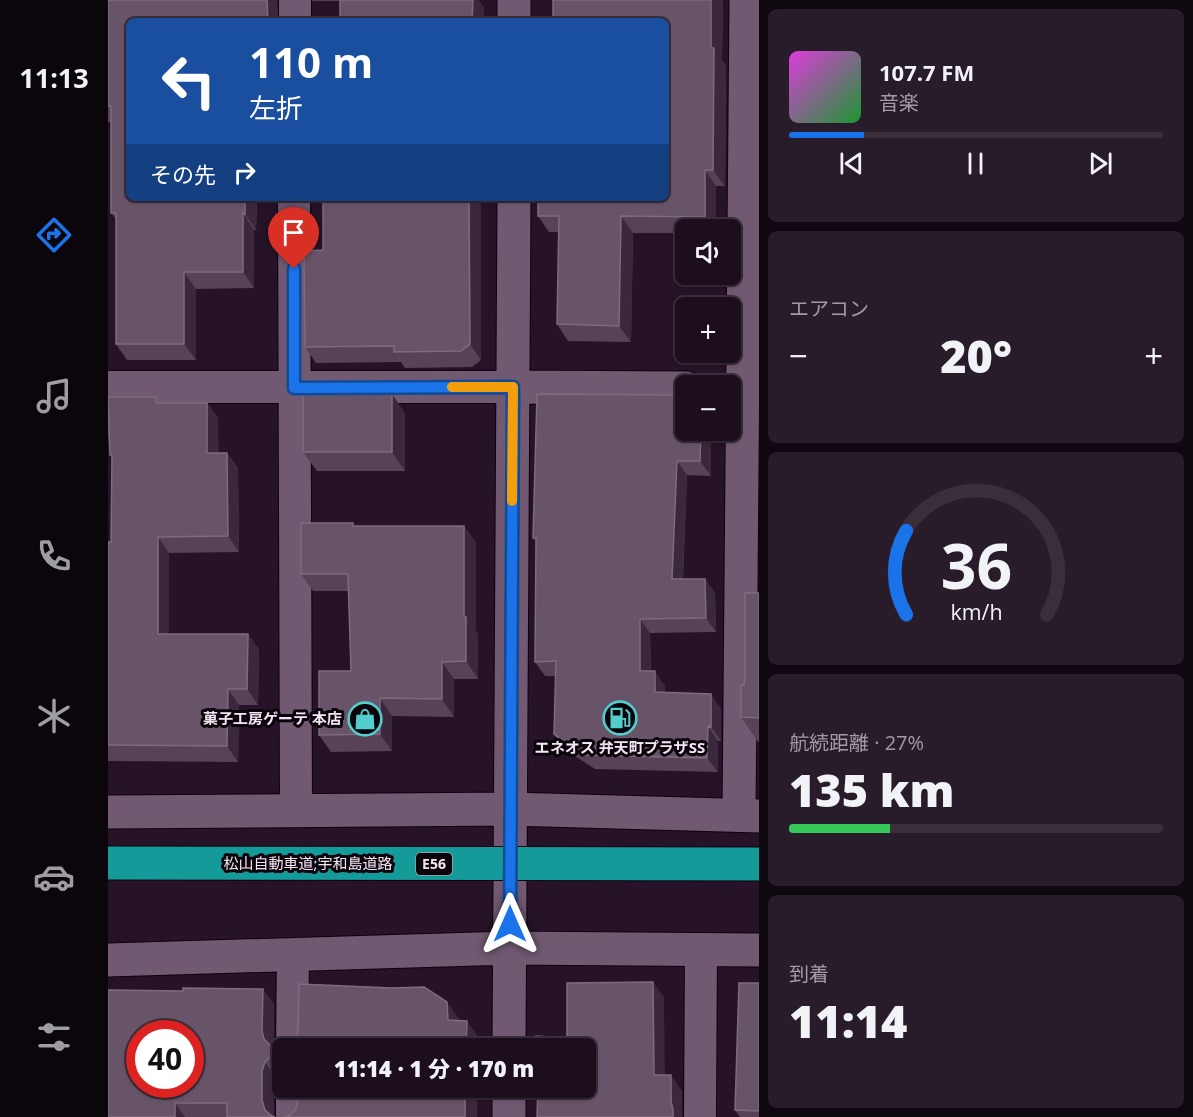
<!DOCTYPE html>
<html lang="ja">
<meta charset="utf-8">
<style>
:root{--surface:#1c0e1d;--page:#291c2a;--text:#f1f3f6;--muted:#a09ca4;--line:#3a2e3b;--accent:#1a73e8}
body{margin:0;font-family:"Open Sans","Noto Sans JP",sans-serif;background:var(--page);color:var(--text);height:100vh;display:flex;flex-direction:column;font-size:22px;white-space:nowrap}
*{box-sizing:border-box;margin:0}
p{font-size:20px;color:var(--muted)}
.icon{flex:none;width:33px;height:33px;fill:none;stroke:currentColor;stroke-width:2;stroke-linecap:round;stroke-linejoin:round}
.map{position:relative;flex:1;overflow:hidden}
.side{display:flex;flex-direction:column;gap:9px;padding:9px;background:#0f0810;width:434px}
.side>*{flex:none}
.banner{position:absolute;left:18px;top:18px;width:543px;height:183px;border-radius:9px;box-shadow:0 2px 4px #0004,0 0 0 2px var(--line);background:#1a4fa0;color:#fff;overflow:hidden}
.buttons{position:absolute;left:567px;top:219px;display:grid;gap:12px}
.buttons a{display:grid;place-items:center;width:66px;height:66px;border-radius:9px;background:var(--surface);box-shadow:0 2px 4px #0004,0 0 0 2px var(--line);font-size:30px}
.speed{position:absolute;left:18px;top:1020px;display:flex;gap:12px;font-size:30px;font-weight:700;text-align:center}
.speed>*{display:grid;place-content:center;width:78px;height:78px;border-radius:50%;background:var(--surface);box-shadow:0 2px 4px #0004,0 0 0 2px var(--line);line-height:1}
.speed .limit{border:9px solid #d22;background:#fff;color:#111}
.pin{position:absolute;display:grid;place-items:center;width:51px;height:51px;color:#fff;margin:-62px -26px;border-radius:50% 50% 50% 0;rotate:-45deg;box-shadow:0 0 6px #0007}
.pin .icon{rotate:45deg}
.me{position:absolute;width:66px;margin:-33px;rotate:0deg;stroke-linejoin:round;filter:drop-shadow(0 0 4px #0008)}
.turn{display:flex;align-items:center;gap:21px;height:126px;padding:0 24px;font-size:27px}
.turn .icon{width:78px;height:78px;stroke-width:2.5}
.turn b{display:block;font-size:42px;line-height:51px}
.then{display:flex;align-items:center;height:57px;padding:0 24px;background:#0003;gap:12px;font-size:22px}
.big{font-size:45px;font-weight:800;line-height:1.1}
.side .widget{flex:1;display:flex;flex-direction:column;justify-content:center;gap:9px;min-width:0;padding:0 21px;border-radius:9px;background:var(--page)}
.side .dial{align-items:center;gap:0}
.dial svg{height:156px;overflow:visible;fill:none;stroke:var(--line);stroke-width:7;stroke-linecap:round;text-anchor:middle}
.dial text{fill:var(--text);stroke:none}
.song{display:flex;align-items:center;gap:18px}
.cover{width:72px;height:72px;border-radius:9px;background:linear-gradient(135deg,hsl(300 70% 55%),hsl(130 70% 35%))}
.played{height:6px;border-radius:3px;background:linear-gradient(90deg,var(--accent) 20%,var(--line) 20%)}
.keys{display:flex;justify-content:space-around;direction:ltr}
.heat{display:flex;justify-content:space-between;align-items:center;font-size:33px;direction:ltr}
.charge{height:9px;border-radius:4px;background:linear-gradient(90deg,#34c759 27%,var(--line) 0)}
.trip{position:absolute;left:164px;top:1038px;width:324px;height:60px;border-radius:9px;background:var(--surface);box-shadow:0 2px 4px #0004,0 0 0 2px var(--line);font-weight:800;line-height:60px;text-align:center}
main{display:flex;flex:1;min-height:0}
.tab-bar{display:flex;flex-direction:column;width:108px;justify-content:space-around;align-items:center;background:#0b060c;color:var(--muted)}
.tab-bar .icon{width:42px;height:42px}
.tab-bar .active{color:var(--accent)}
.tab-bar b{font-size:27px;color:var(--text)}
.map>svg:first-child{display:block}
.lines{fill:none;stroke-linecap:round;stroke-linejoin:round}
.minor-casing{stroke:#0f0110;stroke-width:34}
.tertiary-casing{stroke:#0f0110;stroke-width:35}
.minor{stroke:#705971;stroke-width:32}
.tertiary{stroke:#705971;stroke-width:33}
.motorway-bridge-casing{stroke:#0f0110;stroke-width:35;stroke-linecap:butt}
.motorway-bridge{stroke:#139a99;stroke-width:33}
.wall{fill:#574258}
.shaded-wall{fill:#3c283d}
.building{fill:#685469;stroke:#7d6b7e;stroke-width:1.5;fill-rule:evenodd}
.route-casing{stroke:#114b97;stroke-width:15}
.route{stroke:#1a73e8;stroke-width:10}
.slow{stroke:#f59e0b;stroke-width:10}
.labels{text-anchor:middle;stroke-width:6;stroke-linejoin:round;paint-order:stroke}
.shield{fill:#0b040b;stroke:#ada2ae;stroke-width:1.5}
.shield-label{font-size:14px;font-weight:bold;fill:#f3e6f4}
.poi-label{font-size:15px;font-weight:bold;fill:#f3e6f4;stroke:#0b040b;text-anchor:end}
.street-label{font-size:15px;fill:#f3e6f4;stroke:#0b040b}
</style>
<main>
<nav class="tab-bar">
<b>11:13</b>
<svg class="icon active" aria-label="directions" viewBox="0 0 24 24"><path d="M12 3l9 9-9 9-9-9zM9 14v-3h6M13 9l2 2-2 2"/></svg>
<svg class="icon" aria-label="music" viewBox="0 0 24 24"><path d="M9 18V5l10-2v13"/><circle cx="6" cy="18" r="3"/><circle cx="16" cy="16" r="3"/></svg>
<svg class="icon" aria-label="phone" viewBox="0 0 24 24"><path d="M5 4h4l2 5-3 2q2 4 5 5l2-3 5 2v4C11 20 4 13 5 4z"/></svg>
<svg class="icon" aria-label="climate" viewBox="0 0 24 24"><path d="M12 3v18M4 7l16 10M4 17L20 7"/></svg>
<svg class="icon" aria-label="car" viewBox="0 0 24 24"><path d="M5 17H2v-5l4-1 3-4h7l3 4 3 1v5h-3M9 17h6M6 11h13"/><circle cx="7" cy="17" r="2"/><circle cx="17" cy="17" r="2"/></svg>
<svg class="icon" aria-label="filters" viewBox="0 0 24 24"><path d="M4 7h16M4 17h16"/><circle cx="9" cy="7" r="2"/><circle cx="15" cy="17" r="2"/></svg>
</nav>
<div class="map">
<svg width="652" height="1117" viewBox="0 0 652 1117">
<rect width="100%" height="100%" fill="#261327"/>
<g class="lines">
<g class="minor-casing">
<path id="minor" d="M187 21V0
M186 198 188 811
M0 387H405
M184 1048 185 955
M184 1117V1088
M592 1117 593 949"/>
</g>
<g class="tertiary-casing">
<path id="tertiary" d="M406 21V0
M405 387 578 388
M0 812 402 809 652 816
M631 815 638 0
M0 960 402 948 652 950
M401 1048 406 198
M401 1117V1088"/>
</g>
<use href="#minor" class="minor"/>
<use href="#tertiary" class="tertiary"/>
<g class="motorway-bridge-casing">
<path id="motorway-bridge" d="M0 863 652 864"/>
</g>
<use href="#motorway-bridge" class="motorway-bridge"/>
</g>
<path class="wall" d="M0 0H169L170 21H21L149 198 148 230H146V288L88 289V360H19L8 344V219L3 213V122H0Z
M204 0H370L376 8 232 1H205Z
M445 0H615L614 60 618 65 617 186H608V230H578V233H525L523 342 460 341 449 324 451 232H441L430 216 558 198V21Z
M215 198H373V360L364 367 297 368 293 362 208 363 197 347 215 250Z
M578 395 603 476 579 475 575 579H597L607 593 608 632 542 633 543 671 557 686V693L613 709V741H610V772L487 769 456 749 446 734 448 676H437L427 662 428 541 425 538Z
M0 397 52 403H99L110 418V453H119L130 468 131 552 61 553V634H140L151 650 150 705H131L130 762 0 761V542H3L4 459 2 455 0 433Z
M297 413V471H209L195 452Z
M247 526H356L368 543V631L370 634V679H346V717L284 716V751L223 752 211 735 243 671 241 591H205L193 574Z
M651 593V742H650L633 717 636 685Z
M651 983V1117H632L627 1110Z
M155 989 166 1005V1047L174 1049V1074L169 1079 166 1087V1117H167H0L75 991Z"/>
<path class="shaded-wall" d="M159 0H169L170 21H160Z
M361 0H370L376 8V21H364Z
M603 0H615L614 59 618 65 617 186 605 170 603 48Z
M597 170 608 186V230H606L597 217Z
M137 198H149L148 230 137 214Z
M361 198H373V360L362 344Z
M135 213 146 230V288L135 272Z
M513 216 525 233 523 342 511 326Z
M76 272 88 289V360L76 344Z
M284 394 297 413V471L284 452Z
M99 403 110 418 111 469 99 453Z
M593 430H603V476L592 461Z
M119 453 130 468 131 552 120 536Z
M569 461 579 475 574 594 564 579Z
M356 526 368 543V631L370 634V679L358 661 356 617Z
M50 537 61 553V650L50 634Z
M597 579 607 593 608 632 598 618Z
M532 619 542 633 543 686 532 671Z
M140 634 151 650 150 705 139 689Z
M334 662 346 679V717L334 699Z
M547 671 557 686V707L547 692Z
M120 689 131 705 130 762 119 746Z
M603 694 613 709V741L603 727Z
M272 698 284 716V751L272 734Z
M600 726 610 741V772L599 758Z
M545 982 556 997 557 1090 546 1075Z
M155 989 166 1005V1048L168 1054 156 1039 154 1031Z
M339 1002 351 1019V1037L340 1020Z
M359 1021 371 1038V1048H358Z
M157 1062 169 1079 166 1087V1117H162L157 1110 154 1100V1071Z
M563 1075 574 1091V1117H565L563 1101Z
M357 1088H370L369 1117H357Z
M67 1103 77 1117H67Z"/>
<path class="building" d="M0 0H159L160 21H21V198H137V214L135 213V272H76V344H8V213H3V106H0Z
M232 0H365L364 21H232Z
M445 0H603V48H606L605 170H597V217L513 216 511 326 449 324 451 216H430V198H558V21H445Z
M215 198H361L362 344 353 351 286 352V346L197 347 196 251 215 250Z
M195 394H284V452H195Z
M429 394 578 395V430H593L592 461H569L564 579H597L598 618 532 619V671H547V692L603 694V727L600 726 599 758 476 755 446 734 448 661 427 662 428 538H425Z
M0 397H48V403H99V453H119L120 536 50 537V634H140L139 689H120L119 746 0 745V542H3L4 455H2Z
M193 523H245V526H356V617H358V661L334 662V699L272 698V734L211 735V671H243L240 574H193Z
M637 593H651V718L633 717V685H636L637 673Z
M545 982 546 1075H563V1101L565 1110V1117H429L430 1088H477V1048H427L428 1036 459 1038V983Z
M631 983H651V1111L627 1110Z
M191 984 284 988 316 987 339 1002 340 1020 359 1021 358 1048H175L182 1047 188 1040 190 1031Z
M75 988 155 989 154 1031 156 1039 164 1047 174 1049V1054L172 1053 164 1055 157 1062 154 1071V1100L157 1110 164 1116 167 1117H119V1103H67V1117H0V990L75 991ZM32 1034H82V1084H32Z
M190 1088H357V1117H176L182 1115 188 1109 190 1100Z"/>
<g class="lines">
<g class="route-casing">
<path id="route" d="M186 269V388L405 387 402 924"/>
</g>
<use href="#route" class="route"/>
<path class="slow" d="M344 387H405L404 501"/>
</g>
<defs>
<g id="fuel-ring" transform="scale(1.725)"><circle r="9.5" fill="#0b040b" stroke="#53cdcb" stroke-width="1.5"/><path d="M-5.5-6h7V0h2V4h1.3V-2.5L3-4.5l.8-.8L6-3V5H2.5V1h-1V6h-7ZM-4.2-4.7v3.2H.2V-4.7Z" fill="#53cdcb"/></g>
<g id="shop-ring" transform="scale(1.725)"><circle r="9.5" fill="#0b040b" stroke="#53cdcb" stroke-width="1.5"/><path d="M-5-2.5h2.3a2.7 3.5 0 0 1 5.4 0H5L5.5 6h-11ZM-1.5-2.5h3a1.5 2.3 0 0 0-3 0Z" fill="#53cdcb"/></g>
</defs>
<g fill-rule="evenodd">
<use href="#fuel-ring" x="512" y="718"/>
<use href="#shop-ring" x="257" y="719"/>
</g>
<g class="labels">
<rect class="shield" x="308" y="853" width="36" height="22" rx="4.5"/>
<g class="shield-label">
<text x="326" y="869">E56</text>
</g>
<g class="poi-label">
<text x="234" y="724">菓子工房ゲーテ 本店</text>
<text x="512" y="753" text-anchor="middle">エネオス 弁天町プラザSS</text>
</g>
<g class="street-label">
<text x="200" y="869">松山自動車道;宇和島道路</text>
</g>
</g>
</svg>
<div class="buttons">
<a><svg class="icon" aria-label="sound" viewBox="0 0 24 24"><path d="M4 9h4l5-4v14l-5-4H4zM17 9q2 3 0 6"/></svg></a>
<a>+</a>
<a>−</a>
</div>
<div class="speed"><div class="limit">40</div></div>
<div class="pin" style="left:186px;top:269px;background:#d93025"><svg class="icon" aria-label="arrive" viewBox="0 0 24 24"><path d="M6 21V4h12l-3 4 3 4H6"/></svg></div>
<svg class="me" style="left:402px;top:924px" viewBox="-20 -20 40 40"><path d="M0-17L14 15 0 8-14 15z" fill="#1a73e8" stroke="#fff" stroke-width="4"/></svg>
<div class="trip">11:14 · 1 分 · 170 m</div>
<div class="banner">
<div class="turn"><svg class="icon" aria-label="left" viewBox="0 0 24 24"><path d="M17 20v-9H6M10 6l-5 5 5 5"/></svg><div><b>110 m</b>左折</div></div>
<div class="then">その先<svg class="icon" aria-label="right" viewBox="0 0 24 24"><path d="M7 20v-9h11M14 6l5 5-5 5"/></svg></div>
</div>
</div>
<section class="side">
<div class="widget">
<div class="song"><i class="cover"></i><div><b>107.7 FM</b><p>音楽</p></div></div>
<div class="played"></div>
<div class="keys"><svg class="icon" aria-label="previous" viewBox="0 0 24 24"><path d="M18 5L8 12l10 7zM5 5v14"/></svg><svg class="icon" aria-label="pause" viewBox="0 0 24 24"><path d="M8 5v14M16 5v14"/></svg><svg class="icon" aria-label="next" viewBox="0 0 24 24"><path d="M6 5l10 7-10 7zM19 5v14"/></svg></div>
</div>
<div class="widget"><p>エアコン</p>
<div class="heat"><a>−</a><b class="big">20°</b><a>+</a></div>
</div>
<div class="widget dial"><svg viewBox="0 0 100 80">
<path d="M14 69A42 42 0 1 1 86 69"/>
<path d="M14 69A42 42 0 0 1 14 26" stroke="#1a73e8"/>
<text x="50" y="56" font-size="32" font-weight="700">36</text>
<text x="50" y="72" font-size="11">km/h</text>
</svg></div>
<div class="widget"><p>航続距離 · 27%</p><b class="big">135 km</b><div class="charge"></div></div>
<div class="widget"><p>到着</p><b class="big">11:14</b></div>
</section>
</main>
